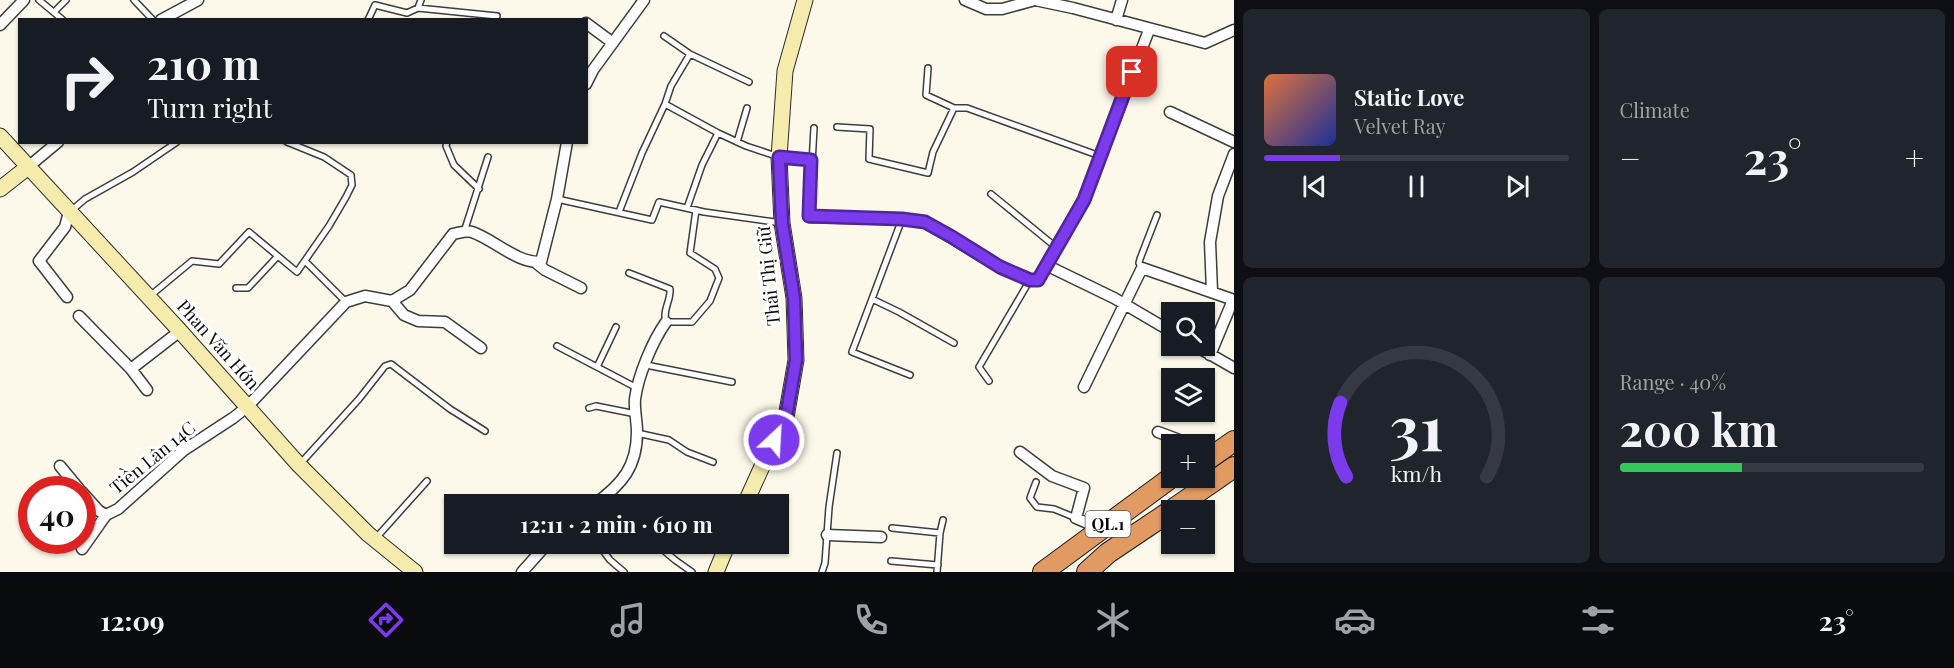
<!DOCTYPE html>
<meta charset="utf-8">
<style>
:root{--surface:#171b24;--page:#20242c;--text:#f1f3f6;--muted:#9ea1a6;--line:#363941;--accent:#7c3aed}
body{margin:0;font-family:"Playfair Display",serif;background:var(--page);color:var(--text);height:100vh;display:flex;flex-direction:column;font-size:22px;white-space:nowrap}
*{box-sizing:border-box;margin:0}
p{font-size:20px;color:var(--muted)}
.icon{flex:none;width:33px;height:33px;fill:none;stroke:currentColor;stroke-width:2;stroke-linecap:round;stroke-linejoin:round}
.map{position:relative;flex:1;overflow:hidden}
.sheet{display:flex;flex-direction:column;gap:9px;padding:9px;background:#0d0f14;width:720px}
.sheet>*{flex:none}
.hud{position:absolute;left:18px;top:18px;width:570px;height:126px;border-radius:0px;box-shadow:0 2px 4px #0004;background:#171b24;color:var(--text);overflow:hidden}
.tools{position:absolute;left:1161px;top:302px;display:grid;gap:12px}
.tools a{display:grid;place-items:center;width:54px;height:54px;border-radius:0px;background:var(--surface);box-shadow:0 2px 4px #0004;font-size:30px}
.speed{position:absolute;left:18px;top:476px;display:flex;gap:12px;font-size:30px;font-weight:700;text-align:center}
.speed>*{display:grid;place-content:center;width:78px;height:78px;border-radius:50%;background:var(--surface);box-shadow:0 2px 4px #0004;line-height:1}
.speed .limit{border:9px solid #d22;background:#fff;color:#111}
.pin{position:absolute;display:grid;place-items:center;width:51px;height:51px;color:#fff;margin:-26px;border-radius:12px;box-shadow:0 3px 9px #0006}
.me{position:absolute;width:66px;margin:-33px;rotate:25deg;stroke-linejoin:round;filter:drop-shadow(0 0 4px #0008)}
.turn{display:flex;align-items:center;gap:21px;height:126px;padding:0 30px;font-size:27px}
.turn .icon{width:78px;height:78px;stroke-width:2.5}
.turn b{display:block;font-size:42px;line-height:51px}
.big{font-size:45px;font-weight:700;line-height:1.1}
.sheet .card{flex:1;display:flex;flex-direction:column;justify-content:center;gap:9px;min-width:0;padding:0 21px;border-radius:9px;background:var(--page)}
.sheet .dial{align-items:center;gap:0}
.dial svg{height:156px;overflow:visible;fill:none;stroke:var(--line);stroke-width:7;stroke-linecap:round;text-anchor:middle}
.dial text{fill:var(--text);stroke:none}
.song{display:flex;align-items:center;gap:18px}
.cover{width:72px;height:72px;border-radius:9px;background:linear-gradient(135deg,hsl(20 70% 55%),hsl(230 70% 35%))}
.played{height:6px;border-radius:3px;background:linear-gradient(90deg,var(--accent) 25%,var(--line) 25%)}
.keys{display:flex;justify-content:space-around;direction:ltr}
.heat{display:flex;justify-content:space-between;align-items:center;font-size:33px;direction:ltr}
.charge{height:9px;border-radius:4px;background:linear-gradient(90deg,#34c759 40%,var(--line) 0)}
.sheet .tiles{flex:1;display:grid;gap:9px;grid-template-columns:repeat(2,1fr)}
.trip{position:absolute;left:444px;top:494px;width:345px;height:60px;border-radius:0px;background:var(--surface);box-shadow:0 2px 4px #0004;font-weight:700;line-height:60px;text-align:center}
.menu{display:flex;height:96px;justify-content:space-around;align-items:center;background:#090b0e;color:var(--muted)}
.menu .icon{width:42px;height:42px}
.menu .current{color:var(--accent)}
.menu b{font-size:27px;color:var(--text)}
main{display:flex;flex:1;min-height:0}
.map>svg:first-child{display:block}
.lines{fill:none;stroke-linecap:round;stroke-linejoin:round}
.lane-casing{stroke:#3d3d3d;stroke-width:8}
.street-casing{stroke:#3d3d3d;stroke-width:13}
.secondary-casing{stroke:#2c2c2c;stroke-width:17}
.highway-casing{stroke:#1b1b1b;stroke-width:22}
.lane{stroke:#fff;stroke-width:5}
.street{stroke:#fff;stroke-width:10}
.secondary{stroke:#f5ebad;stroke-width:15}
.highway{stroke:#e29a63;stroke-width:20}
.route-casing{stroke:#51269a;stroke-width:15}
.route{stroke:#7c3aed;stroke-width:10}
.labels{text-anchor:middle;stroke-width:6;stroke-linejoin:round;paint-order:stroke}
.shield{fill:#fff;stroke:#545454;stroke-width:1.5}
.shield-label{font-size:16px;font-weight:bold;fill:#0a0a0a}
.street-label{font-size:18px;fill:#0a0a0a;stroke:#fff}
</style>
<main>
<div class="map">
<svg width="1234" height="572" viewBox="0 0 1234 572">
<rect width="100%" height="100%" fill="#fcf9ea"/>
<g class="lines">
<g class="lane-casing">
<path id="lane" d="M39 0 63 20
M134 0 153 20
M418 8 497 16
M55 11 66 0
M368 20 375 5 407 13 418 8 421 0
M664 36 690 54
M928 68 926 95 954 108
M837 127 870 129 869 159 928 173 933 152 954 108H967L1100 156
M718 133 665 104 671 86 690 54 749 82
M447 142 446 146 454 165 479 189
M737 142 747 108
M991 194 1057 248
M557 199 652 220 659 202 704 212 782 223
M687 208 702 165 718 133 746 146 779 157 811 160
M71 211 85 199 133 172 177 142
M619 212 642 153 665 104
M809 217 814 128
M902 219 852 352 910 375
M464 232 488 157
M305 261 346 302
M1142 268 1139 263 1140 259 1157 215
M629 273 670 289C671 301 662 310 666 322H692L710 301 719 278 715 269 690 253 696 210
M236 288H248L277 257
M150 296 192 261 219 264 249 232 297 272 329 226 346 197 352 185 351 175 324 157 287 142
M872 299 899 312 954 343
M557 346 637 388
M646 365 732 382
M597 367 616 327
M989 381 979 367 1030 280
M589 408 596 406 636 414
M637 433 669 440 687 452 713 462
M300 464 359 399 385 366 391 364 450 409 485 431
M1036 482 1030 498 1037 507 1054 509 1076 518
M604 497 612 504
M892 528 940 533 937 572
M940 533 943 520
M376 538 427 481
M655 543 675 560 692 572
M601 548 610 560 624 572
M891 561 938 565
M822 572 825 563 829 507 837 453"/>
</g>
<g class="street-casing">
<path id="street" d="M965 0 986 9H1002L1035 0 1073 8 1205 43 1234 30
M161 20 198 0
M1116 20 1122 0
M586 23 613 43
M0 25 24 0
M586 84 593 70 644 0
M1170 112 1234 142
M28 167 58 142
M809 217 902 219 925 222 1000 267 1030 280H1038L1084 200 1149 30
M535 262 545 270 581 288
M1048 266 1114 298 1172 332
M1212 291 1210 242 1218 196 1234 154
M67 297 39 261 65 227 69 212
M392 301 404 315 418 321 445 322 481 348
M79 316 131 369 147 390
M1194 345 1234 368
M1210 355 1233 300
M131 369 180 331
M1084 387 1142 268 1234 300
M1158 432 1190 444
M1020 452 1052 476 1084 488 1076 518 1101 529
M60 466 79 489
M82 492 99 511 106 515 118 509 184 450 233 418 247 407 346 302 365 296 392 301 410 290 453 234C459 233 466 230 472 232 495 240 516 263 541 262L557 199 567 142
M595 504C622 484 637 467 637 432 637 421 634 410 635 399 638 376 652 342 666 322
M827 535 881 537
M82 549 106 515
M522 572 548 543"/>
</g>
<g class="secondary-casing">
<path id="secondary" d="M0 136 180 331 299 465 368 534 415 572
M0 189 28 167
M745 504 774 440 785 423 796 360 794 298 782 223 779 157 785 71 805 0
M716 572 728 543"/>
</g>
<g class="highway-casing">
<path id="highway" d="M1204 462 1234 441
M1172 510 1234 467
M1043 572 1172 477
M1087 572 1108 553 1172 510"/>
</g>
<use href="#lane" class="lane"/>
<use href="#street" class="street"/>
<use href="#secondary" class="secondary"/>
<use href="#highway" class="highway"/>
</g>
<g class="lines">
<g class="route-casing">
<path id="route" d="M774 440 785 423 796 360 794 298 782 223 779 157 811 160 809 216 902 219 925 222 952 237 1000 267 1030 280H1038L1084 200 1132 72"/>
</g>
<use href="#route" class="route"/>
</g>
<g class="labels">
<rect class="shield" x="1085.5" y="511" width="45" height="26" rx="4.5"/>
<g class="shield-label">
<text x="1108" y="530">QL.1</text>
</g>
<g class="street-label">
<text transform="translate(769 276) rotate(-96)" y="6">Thái Thị Giữ</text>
<text transform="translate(218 345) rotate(48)" y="6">Phan Văn Hớn</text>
<text transform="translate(153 458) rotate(-39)" y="6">Tiền Lân 14C</text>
</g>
</g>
</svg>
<div class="tools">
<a><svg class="icon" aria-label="search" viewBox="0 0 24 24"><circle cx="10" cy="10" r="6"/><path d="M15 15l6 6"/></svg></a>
<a><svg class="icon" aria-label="layers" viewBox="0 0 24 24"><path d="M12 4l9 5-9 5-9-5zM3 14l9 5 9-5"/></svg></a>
<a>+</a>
<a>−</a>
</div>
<div class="speed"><div class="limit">40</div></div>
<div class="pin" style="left:1132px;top:72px;background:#d93025"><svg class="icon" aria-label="arrive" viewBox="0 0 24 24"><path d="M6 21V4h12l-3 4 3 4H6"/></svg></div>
<svg class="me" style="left:774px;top:440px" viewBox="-20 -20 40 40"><circle r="17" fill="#7c3aed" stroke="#fff" stroke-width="3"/><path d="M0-11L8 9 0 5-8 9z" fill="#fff"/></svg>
<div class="trip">12:11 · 2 min · 610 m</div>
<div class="hud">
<div class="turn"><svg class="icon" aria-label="right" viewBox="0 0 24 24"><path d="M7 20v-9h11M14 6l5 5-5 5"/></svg><div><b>210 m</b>Turn right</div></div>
</div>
</div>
<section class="sheet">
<div class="tiles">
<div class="card">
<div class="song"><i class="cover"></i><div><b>Static Love</b><p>Velvet Ray</p></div></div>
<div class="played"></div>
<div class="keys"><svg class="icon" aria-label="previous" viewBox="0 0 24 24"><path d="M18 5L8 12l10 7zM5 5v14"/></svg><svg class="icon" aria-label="pause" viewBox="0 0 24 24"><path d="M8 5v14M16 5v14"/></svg><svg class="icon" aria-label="next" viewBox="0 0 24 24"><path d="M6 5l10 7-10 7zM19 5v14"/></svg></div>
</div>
<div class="card"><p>Climate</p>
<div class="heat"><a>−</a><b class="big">23°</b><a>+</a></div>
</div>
<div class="card dial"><svg viewBox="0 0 100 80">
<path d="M14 69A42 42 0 1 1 86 69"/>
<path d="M14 69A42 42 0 0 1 11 31" stroke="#7c3aed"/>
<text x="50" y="56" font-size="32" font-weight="700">31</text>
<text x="50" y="72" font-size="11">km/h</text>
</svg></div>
<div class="card"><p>Range · 40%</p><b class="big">200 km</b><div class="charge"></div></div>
</div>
</section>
</main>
<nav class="menu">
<b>12:09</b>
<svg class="icon current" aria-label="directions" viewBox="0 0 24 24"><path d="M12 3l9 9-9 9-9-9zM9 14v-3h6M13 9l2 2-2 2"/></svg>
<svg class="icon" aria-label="music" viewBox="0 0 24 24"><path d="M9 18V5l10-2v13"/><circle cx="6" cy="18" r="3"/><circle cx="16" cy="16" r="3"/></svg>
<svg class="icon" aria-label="phone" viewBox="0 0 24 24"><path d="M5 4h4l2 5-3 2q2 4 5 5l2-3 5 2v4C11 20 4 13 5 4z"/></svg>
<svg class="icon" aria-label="climate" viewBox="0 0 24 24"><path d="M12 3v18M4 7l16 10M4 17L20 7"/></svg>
<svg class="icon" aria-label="car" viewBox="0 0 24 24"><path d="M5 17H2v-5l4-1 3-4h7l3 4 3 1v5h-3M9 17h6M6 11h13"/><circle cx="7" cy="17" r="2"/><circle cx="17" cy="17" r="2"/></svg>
<svg class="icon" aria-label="filters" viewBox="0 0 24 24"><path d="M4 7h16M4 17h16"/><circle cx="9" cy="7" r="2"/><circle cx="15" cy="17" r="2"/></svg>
<b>23°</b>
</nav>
